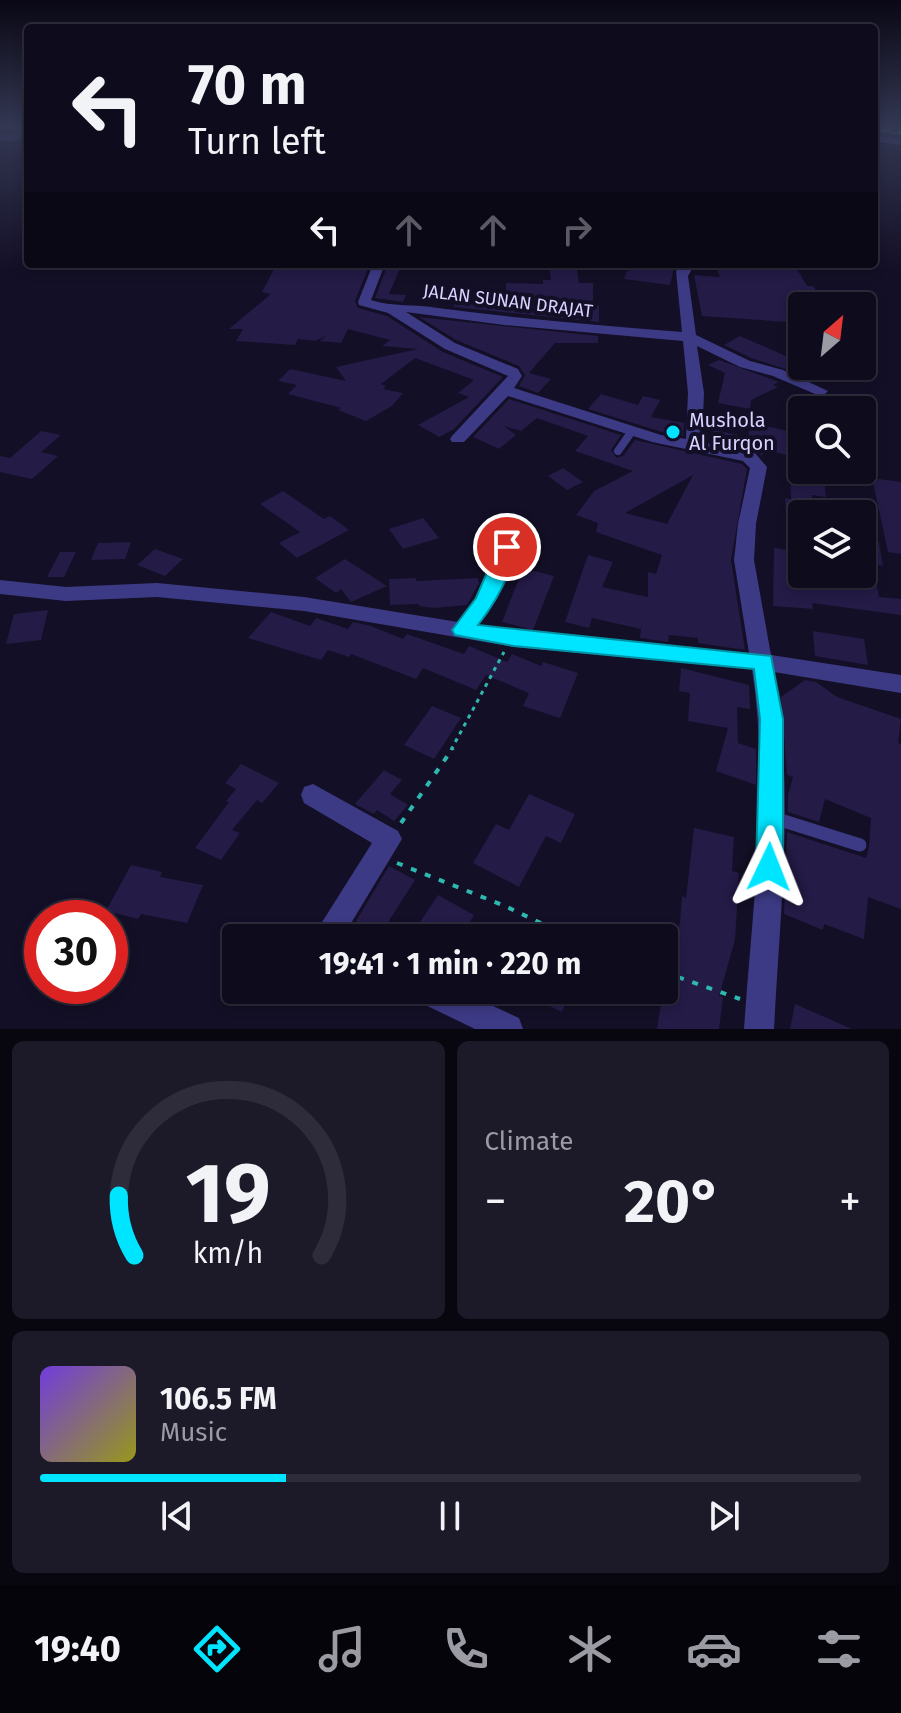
<!DOCTYPE html>
<meta charset="utf-8">
<style>
:root{--surface:#0e0b1c;--page:#1c1929;--text:#f1f3f6;--muted:#9b9ba3;--line:#2e2b3b;--accent:#00e5ff}
body{margin:0;font-family:"Fira Sans",sans-serif;background:var(--page);color:var(--text);height:100vh;display:flex;flex-direction:column;font-size:30px;white-space:nowrap}
*{box-sizing:border-box;margin:0}
p{font-size:26px;color:var(--muted)}
.icon{flex:none;width:44px;height:44px;fill:none;stroke:currentColor;stroke-width:2;stroke-linecap:round;stroke-linejoin:round}
.map{position:relative;height:1029px;overflow:hidden}
.side{display:flex;flex-direction:column;gap:12px;padding:12px;background:#08060f;flex:1}
.side>*{flex:none}
.hud{position:absolute;left:24px;top:24px;width:854px;height:244px;border-radius:8px;box-shadow:0 4px 12px #0003,0 0 0 2px var(--line);background:#0e0b1c;color:var(--text);overflow:hidden}
.needle{width:52px;rotate:28deg}
.controls{position:absolute;left:788px;top:292px;display:grid;gap:16px}
.controls a{display:grid;place-items:center;width:88px;height:88px;border-radius:8px;background:var(--surface);box-shadow:0 4px 12px #0003,0 0 0 2px var(--line);font-size:40px}
.speed{position:absolute;left:24px;top:900px;display:flex;gap:16px;font-size:40px;font-weight:700;text-align:center}
.speed>*{display:grid;place-content:center;width:104px;height:104px;border-radius:50%;background:var(--surface);box-shadow:0 4px 12px #0003,0 0 0 2px var(--line);line-height:1}
.speed .limit{border:12px solid #d22;background:#fff;color:#111}
.pin{position:absolute;display:grid;place-items:center;width:68px;height:68px;color:#fff;margin:-34px;border:4px solid #fff;border-radius:50%;box-shadow:0 2px 8px #0007}
.me{position:absolute;width:88px;margin:-44px;rotate:2deg;stroke-linejoin:round;filter:drop-shadow(0 0 6px #0008)}
.turn{display:flex;align-items:center;gap:28px;height:168px;padding:0 32px;font-size:36px}
.turn .icon{width:104px;height:104px;stroke-width:2.5}
.turn b{display:block;font-size:56px;line-height:68px}
.lanes{display:flex;align-items:center;height:76px;padding:0 32px;background:#0003;justify-content:center;gap:40px;direction:ltr}
.lanes .off{opacity:.35}
.big{font-size:60px;font-weight:700;line-height:1.1}
.side .widget{flex:1;display:flex;flex-direction:column;justify-content:center;gap:12px;min-width:0;padding:0 28px;border-radius:12px;background:var(--page)}
.side .dial{align-items:center;gap:0}
.dial svg{height:208px;overflow:visible;fill:none;stroke:var(--line);stroke-width:7;stroke-linecap:round;text-anchor:middle}
.dial text{fill:var(--text);stroke:none}
.song{display:flex;align-items:center;gap:24px}
.cover{width:96px;height:96px;border-radius:12px;background:linear-gradient(135deg,hsl(260 70% 55%),hsl(60 70% 35%))}
.played{height:8px;border-radius:4px;background:linear-gradient(90deg,var(--accent) 30%,var(--line) 30%)}
.keys{display:flex;justify-content:space-around;direction:ltr}
.heat{display:flex;justify-content:space-between;align-items:center;font-size:44px;direction:ltr}
.side .tiles{flex:1;display:grid;gap:12px;grid-template-columns:1fr 1fr}
.widget:last-child{grid-column:span 2}
.trip{position:absolute;left:222px;top:924px;width:456px;height:80px;border-radius:8px;background:var(--surface);box-shadow:0 4px 12px #0003,0 0 0 2px var(--line);font-weight:700;line-height:80px;text-align:center}
.menu{display:flex;height:128px;justify-content:space-around;align-items:center;background:#06040b;color:var(--muted)}
.menu .icon{width:56px;height:56px}
.menu .selected{color:var(--accent)}
.menu b{font-size:36px;color:var(--text)}
.map>svg:first-child{display:block}
.building{fill:#241b47;fill-rule:evenodd}
.lines{fill:none;stroke-linecap:round;stroke-linejoin:round}
.path-far1{stroke:#2fb8b0;stroke-width:3;stroke-dasharray:4 5;stroke-linecap:butt}
.path{stroke:#2fb8b0;stroke-width:4;stroke-dasharray:6 9;stroke-linecap:butt}
.service-far1{stroke:#3d3a85;stroke-width:8}
.service{stroke:#3d3a85;stroke-width:13}
.minor{fill:#3d3a85;fill-rule:evenodd}
.rail-casing{stroke:#00e5ff;stroke-width:5}
.rail{stroke:#130f26;stroke-width:3;stroke-dasharray:8;stroke-linecap:butt}
.route{fill:#00e5ff;stroke:#0095a6;stroke-width:2}
.poi-dot{fill:#00e5ff;stroke:#130f26;stroke-width:3}
.labels{text-anchor:middle;stroke-width:8;stroke-linejoin:round;paint-order:stroke}
.far-street-label{font-size:18px;fill:#d9d4ff;stroke:#130f26}
.poi-label{font-size:20px;fill:#d9d4ff;stroke:#130f26;text-anchor:start}
</style>
<div class="map">
<svg width="901" height="1029" viewBox="0 0 901 1029">
<rect width="100%" height="100%" fill="#130f26"/>
<path class="building" d="M286 264H370L355 301 358 308 387 316 443 352 503 377 454 429 439 437 418 425 469 397 458 393 474 380 415 358 381 384 386 386 383 389 403 393 392 406 366 421 338 410 341 408 288 394 297 385 278 381 290 369 346 381 336 367 418 349 382 346 390 340 348 329 341 343 320 341 326 336 315 341 298 339 295 345 236 341 243 329H229L271 294 262 292 274 269H285Z
M388 264H402L389 294 406 295 403 302 375 298Z
M549 264H576L579 283H593V302L599 306V322L454 307 455 297 506 299V283L543 284V280H551Z
M715 264H759L761 268 797 269 807 286H813L826 306H802V323L702 316 694 275 720 277Z
M658 266 674 268 670 285 624 279 627 271 641 267 655 269Z
M419 317 598 336V343H555L529 373 551 379 538 393 519 386 525 375 519 366 456 340Z
M740 336 802 363V366H806L795 372 751 358 724 345Z
M719 360 779 382 773 385 778 387 751 400 750 409 718 403 725 373 708 365Z
M601 394 638 405 643 396 660 400 651 417 684 423 683 436 662 432 588 409Z
M509 399 621 435 611 450 617 458 623 456 635 440 742 464 747 469 731 560 745 650 698 643V638L669 635 668 642 640 638 641 629 592 618 589 628 565 622 588 555 613 562 602 587 648 597V572L656 574 662 555 596 532 598 523 576 515 594 491 633 471 575 451 588 436 537 418 521 431 504 426 516 435 499 449 473 437ZM693 475 667 524 625 513Z
M751 423 802 434 796 457 764 450 762 456 756 450 710 441 714 430 748 437Z
M41 431 61 435 41 452 58 456 32 479 0 472V456L10 458Z
M563 468 583 482 567 490 548 476Z
M790 470H823L826 497 812 495 813 514H802V574H813L814 584 844 588 843 574H862V539L879 542 883 566 873 564 879 597 901 599V615L812 603 813 609 773 606 774 548 789 550 785 498 791 499Z
M872 478 901 482V554L888 552Z
M283 491 324 519 330 516 349 530 297 558 279 543 300 532 260 504Z
M423 518 439 538 403 549 389 529Z
M131 542 125 559 91 560 98 543Z
M155 549 183 559 165 576 137 565Z
M60 552H76L64 577H47Z
M345 559 387 586 351 602 341 589 336 593 315 578Z
M523 568 554 576 533 630 502 622Z
M416 578V581L478 578 479 583 467 605 434 608 419 606V604L390 605 389 579Z
M48 610 41 640 6 644 14 614Z
M271 612 310 626 316 618 348 629 353 622 371 626 403 639 407 634 464 654 469 646 507 662 512 654 541 666 543 662 578 673 560 718 523 706 529 693 486 675 476 690 423 668 416 679 351 654 349 657 328 650 321 660 248 638Z
M813 631 864 639 868 665 815 656Z
M681 668 749 685 750 709 737 707 738 743 756 749V785L716 771 728 728 688 721 690 693 679 691Z
M805 680 816 682 837 697 901 719 898 743 901 744V909L868 897 864 939 824 924 823 930 784 914 787 832 866 858 869 847 871 818 825 799 819 822 788 812V795L793 777 787 775 781 697Z
M432 706 461 718 434 759 404 745Z
M241 764 279 783 262 803 257 800 232 830 240 833 221 860 195 848 229 802 226 801 236 789 225 783Z
M384 770 402 780 390 794 408 805 394 821 377 810 374 814 355 804Z
M529 794 575 814 561 843 546 836 519 887 473 863 496 824 509 830Z
M694 828 734 837 732 871 739 873 735 940 719 996 723 997 719 1029H657L667 965 680 923 682 896 686 898Z
M131 865 162 872 160 877 203 885 187 923 141 914 138 919 106 911Z
M389 866 415 880 380 935 356 921Z
M438 895 474 915 460 938H432L416 928Z
M517 990H571L562 1012Z
M795 1004 852 1029H790Z"/>
<g class="lines">
<path class="path-far1" d="M451 750 504 652"/>
<path class="path" d="M401 823 453 748
M397 863 505 906 572 938
M664 972 740 999"/>
<path class="service-far1" d="M618 451 632 431"/>
<path class="service" d="M774 818 860 845"/>
<path class="minor" d="M28 126V133L14 141 0 140V134L12 135Z
M874 135 901 139V145L874 141Z
M373 264H385L371 300C392 307 415 304 438 308 519 319 600 325 682 332L676 271 682 264H695L688 276 696 335 750 361 783 370 828 391 825 394H815L773 376 740 367 697 346 704 393 702 442 755 453 767 467 756 524 754 560 771 655 901 675V693L774 672C795 789 780 911 774 1029H744C752 910 770 787 752 669L514 647 304 611 157 597 66 601 0 594V580L66 587 157 583 304 597 458 622 475 599 498 547 507 541 516 547 494 602 478 625 514 631 749 653 734 560 738 524 750 468 743 461 652 442 508 396 464 442H452L450 439 452 436 508 376 445 349 388 313 359 305 358 302ZM406 312 504 325 683 341 688 393 686 439 661 435 514 388 522 376 518 369 455 343Z
M610 264H640C634 270 616 270 610 264Z
M313 784 398 831 402 839 342 938H312L372 843 304 803 301 795 304 787Z
M410 990H458L519 1018 523 1029H475L415 1000Z"/>
<g class="rail-casing">
<path id="rail" d="M874 128 901 132"/>
</g>
<use href="#rail" class="rail"/>
</g>
<linearGradient id="sky" x2="0" y2="1"><stop stop-color="#0a0815"/><stop offset="0.47" stop-color="#333752"/><stop offset="1" stop-color="#333752" stop-opacity="0"/></linearGradient>
<rect width="901" height="270" fill="url(#sky)"/>
<path class="route" d="M507 541 517 547C510 576 496 602 478 625L771 656 783 719V867L779 876 769 879 760 876 756 867 760 719 754 669 514 646 455 635 452 630 476 598 498 547Z"/>
<circle class="poi-dot" cx="673" cy="432" r="8"/>
<g class="labels">
<g class="far-street-label">
<text transform="translate(508 301) rotate(7)" y="6">JALAN SUNAN DRAJAT</text>
</g>
<g class="poi-label">
<text x="689" y="427">Mushola<tspan x="689" dy="23">Al Furqon</tspan></text>
</g>
</g>
</svg>
<div class="controls">
<a><svg class="needle" viewBox="-14 -14 28 28"><path d="M0-13l5 13h-10z" fill="#e53935"/><path d="M0 13l5-13h-10z" fill="#9b9ba3"/></svg></a>
<a><svg class="icon" aria-label="search" viewBox="0 0 24 24"><circle cx="10" cy="10" r="6"/><path d="M15 15l6 6"/></svg></a>
<a><svg class="icon" aria-label="layers" viewBox="0 0 24 24"><path d="M12 4l9 5-9 5-9-5zM3 14l9 5 9-5"/></svg></a>
</div>
<div class="speed"><div class="limit">30</div></div>
<div class="pin" style="left:507px;top:547px;background:#d93025"><svg class="icon" aria-label="arrive" viewBox="0 0 24 24"><path d="M6 21V4h12l-3 4 3 4H6"/></svg></div>
<svg class="me" style="left:769px;top:867px" viewBox="-20 -20 40 40"><path d="M0-17L14 15 0 8-14 15z" fill="#00e5ff" stroke="#fff" stroke-width="4"/></svg>
<div class="trip">19:41 · 1 min · 220 m</div>
<div class="hud">
<div class="turn"><svg class="icon" aria-label="left" viewBox="0 0 24 24"><path d="M17 20v-9H6M10 6l-5 5 5 5"/></svg><div><b>70 m</b>Turn left</div></div>
<div class="lanes"><svg class="icon" aria-label="left" viewBox="0 0 24 24"><path d="M17 20v-9H6M10 6l-5 5 5 5"/></svg><svg class="icon off" aria-label="ahead" viewBox="0 0 24 24"><path d="M12 20V5M6 11l6-6 6 6"/></svg><svg class="icon off" aria-label="ahead" viewBox="0 0 24 24"><path d="M12 20V5M6 11l6-6 6 6"/></svg><svg class="icon off" aria-label="right" viewBox="0 0 24 24"><path d="M7 20v-9h11M14 6l5 5-5 5"/></svg></div>
</div>
</div>
<section class="side">
<div class="tiles">
<div class="widget dial"><svg viewBox="0 0 100 80">
<path d="M14 69A42 42 0 1 1 86 69"/>
<path d="M14 69A42 42 0 0 1 8 46" stroke="#00e5ff"/>
<text x="50" y="56" font-size="32" font-weight="700">19</text>
<text x="50" y="72" font-size="11">km/h</text>
</svg></div>
<div class="widget"><p>Climate</p>
<div class="heat"><a>−</a><b class="big">20°</b><a>+</a></div>
</div>
<div class="widget">
<div class="song"><i class="cover"></i><div><b>106.5 FM</b><p>Music</p></div></div>
<div class="played"></div>
<div class="keys"><svg class="icon" aria-label="previous" viewBox="0 0 24 24"><path d="M18 5L8 12l10 7zM5 5v14"/></svg><svg class="icon" aria-label="pause" viewBox="0 0 24 24"><path d="M8 5v14M16 5v14"/></svg><svg class="icon" aria-label="next" viewBox="0 0 24 24"><path d="M6 5l10 7-10 7zM19 5v14"/></svg></div>
</div>
</div>
</section>
<nav class="menu">
<b>19:40</b>
<svg class="icon selected" aria-label="directions" viewBox="0 0 24 24"><path d="M12 3l9 9-9 9-9-9zM9 14v-3h6M13 9l2 2-2 2"/></svg>
<svg class="icon" aria-label="music" viewBox="0 0 24 24"><path d="M9 18V5l10-2v13"/><circle cx="6" cy="18" r="3"/><circle cx="16" cy="16" r="3"/></svg>
<svg class="icon" aria-label="phone" viewBox="0 0 24 24"><path d="M5 4h4l2 5-3 2q2 4 5 5l2-3 5 2v4C11 20 4 13 5 4z"/></svg>
<svg class="icon" aria-label="climate" viewBox="0 0 24 24"><path d="M12 3v18M4 7l16 10M4 17L20 7"/></svg>
<svg class="icon" aria-label="car" viewBox="0 0 24 24"><path d="M5 17H2v-5l4-1 3-4h7l3 4 3 1v5h-3M9 17h6M6 11h13"/><circle cx="7" cy="17" r="2"/><circle cx="17" cy="17" r="2"/></svg>
<svg class="icon" aria-label="filters" viewBox="0 0 24 24"><path d="M4 7h16M4 17h16"/><circle cx="9" cy="7" r="2"/><circle cx="15" cy="17" r="2"/></svg>
</nav>
